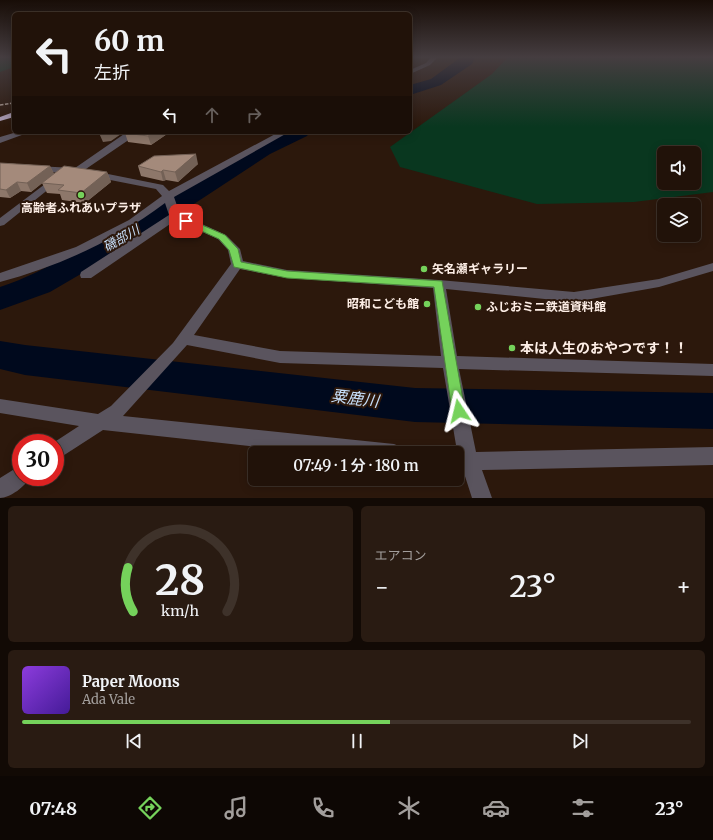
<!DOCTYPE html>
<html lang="ja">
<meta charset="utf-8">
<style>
:root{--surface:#211209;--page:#291b12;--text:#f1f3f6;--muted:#a29e9c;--line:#3e322a;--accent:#75d25b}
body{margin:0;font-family:Merriweather,"Noto Sans JP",serif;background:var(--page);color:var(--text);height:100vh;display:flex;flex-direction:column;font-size:15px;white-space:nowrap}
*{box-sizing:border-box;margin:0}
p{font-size:13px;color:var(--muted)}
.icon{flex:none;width:22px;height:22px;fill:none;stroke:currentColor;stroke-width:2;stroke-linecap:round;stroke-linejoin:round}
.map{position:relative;height:498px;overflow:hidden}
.panel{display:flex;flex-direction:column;gap:8px;padding:8px;background:#120a05;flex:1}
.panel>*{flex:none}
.banner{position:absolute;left:12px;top:12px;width:400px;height:122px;border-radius:6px;box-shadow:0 2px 10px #0003,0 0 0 1px var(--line);background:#211209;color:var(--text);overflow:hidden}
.fabs{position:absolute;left:657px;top:146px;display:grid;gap:8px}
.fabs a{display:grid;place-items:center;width:44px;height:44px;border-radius:6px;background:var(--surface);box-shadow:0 2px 10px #0003,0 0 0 1px var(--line);font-size:20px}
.speed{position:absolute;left:12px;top:434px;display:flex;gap:8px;font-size:20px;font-weight:700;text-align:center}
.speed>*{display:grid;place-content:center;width:52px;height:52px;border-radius:50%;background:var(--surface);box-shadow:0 2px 10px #0003,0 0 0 1px var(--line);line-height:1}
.speed .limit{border:6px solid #d22;background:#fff;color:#111}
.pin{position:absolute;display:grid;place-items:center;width:34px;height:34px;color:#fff;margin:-17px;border-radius:8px;box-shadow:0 2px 6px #0006}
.me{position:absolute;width:44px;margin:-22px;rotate:350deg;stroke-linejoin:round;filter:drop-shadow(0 0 3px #0008)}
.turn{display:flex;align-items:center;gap:14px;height:84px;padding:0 16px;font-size:18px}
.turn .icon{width:52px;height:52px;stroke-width:2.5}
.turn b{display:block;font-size:28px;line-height:34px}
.lanes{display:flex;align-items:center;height:38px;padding:0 16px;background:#0003;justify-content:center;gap:20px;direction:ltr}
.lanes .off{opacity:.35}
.big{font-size:30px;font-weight:600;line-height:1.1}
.panel .card{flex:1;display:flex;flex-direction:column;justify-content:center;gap:6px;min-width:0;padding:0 14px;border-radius:6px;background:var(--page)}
.panel .dial{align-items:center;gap:0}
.dial svg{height:104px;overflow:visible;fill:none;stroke:var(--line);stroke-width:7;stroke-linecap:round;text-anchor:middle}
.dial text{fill:var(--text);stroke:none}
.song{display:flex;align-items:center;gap:12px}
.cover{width:48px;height:48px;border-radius:6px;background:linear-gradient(135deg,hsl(270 70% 55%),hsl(260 70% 35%))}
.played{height:4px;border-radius:2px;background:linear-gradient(90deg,var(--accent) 55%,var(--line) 55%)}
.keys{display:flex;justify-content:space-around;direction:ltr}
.heat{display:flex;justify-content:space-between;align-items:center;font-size:22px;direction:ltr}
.panel .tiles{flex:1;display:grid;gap:8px;grid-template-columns:1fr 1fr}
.card:last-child{grid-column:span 2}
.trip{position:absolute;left:248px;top:446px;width:216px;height:40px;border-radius:6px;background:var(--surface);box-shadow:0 2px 10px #0003,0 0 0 1px var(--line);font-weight:600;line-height:40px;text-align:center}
.menu{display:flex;height:64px;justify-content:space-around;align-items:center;background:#0d0704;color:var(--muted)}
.menu .icon{width:28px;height:28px}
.menu .active{color:var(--accent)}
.menu b{font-size:18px;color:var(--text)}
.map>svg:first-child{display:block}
.green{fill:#09371f;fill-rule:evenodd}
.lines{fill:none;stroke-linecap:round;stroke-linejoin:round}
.river{fill:#00091d;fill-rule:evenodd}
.street{fill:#5a545e;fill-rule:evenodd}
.highway{fill:#afa0b9;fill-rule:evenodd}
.rail{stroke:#b09f96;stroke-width:1.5;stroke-dasharray:3.5 1.5;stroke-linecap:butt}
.wall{fill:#8d776a}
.shaded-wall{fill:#736156}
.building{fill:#a48a7b;stroke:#736156}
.route{fill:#75d25b;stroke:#4c883b}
.poi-dot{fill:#75d25b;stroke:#2c180c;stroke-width:1.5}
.labels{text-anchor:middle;stroke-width:4;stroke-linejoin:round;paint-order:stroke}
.poi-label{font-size:12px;font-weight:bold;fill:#fdeee6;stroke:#2c180c;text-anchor:start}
.water-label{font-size:13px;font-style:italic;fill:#c6def9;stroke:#2c180c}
.near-poi-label{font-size:14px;font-weight:bold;fill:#fdeee6;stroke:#2c180c;text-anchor:start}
.near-water-label{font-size:16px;font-style:italic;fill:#c6def9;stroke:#2c180c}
</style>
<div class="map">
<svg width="713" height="498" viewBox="0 0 713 498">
<rect width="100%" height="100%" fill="#2c180c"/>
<path class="green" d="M0 57H14V67L0 72Z
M508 57H713V192L634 202 537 204 400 167 390 147 492 74ZM664 153H694V183H664Z"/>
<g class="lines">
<path class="river" d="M461 57H475L472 64 441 85 410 95V85L431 79Z
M285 132H310L307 136 270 154 139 240 50 292 0 310V287C28 278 53 264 79 250 149 213 213 166 285 132Z
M0 341 25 345 415 388 713 393V429L415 422 25 375 0 369Z"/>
<path class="street" d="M431 57H438L430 65 410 74V70L426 63Z
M17 132H30L0 143V137Z
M127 132H135L130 139 80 173 35 172 30 169 35 166 75 168Z
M279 132H289L174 197 180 214 226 235 240 249 243 261 287 270 439 280 574 292 659 279 713 263V271L659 287 574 302 446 289 457 356 713 364V376L459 369 476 452 713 447V465L482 470 492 498H472L463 470 457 469V453H452L457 451 443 368 280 363 187 345 123 416 394 444 401 447 403 453H313L103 430 55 461V443H53L79 426 0 413V399L98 414 111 406 173 343 231 264 228 250 218 239 176 220 91 278H81L80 275 81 272 169 215 165 203C116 240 60 266 0 282V273L76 247 129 220 162 196 156 189 90 176 88 174 90 172 93 171 163 185 169 191ZM240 269 287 278 433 288 441 356 280 351 194 335Z
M57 175 62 178 60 180 4 225 0 226V218Z
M21 465V477H30C26 486 10 498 0 498V478Z"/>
<path class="highway" d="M11 113H14V117L0 121V117Z"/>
<path class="rail" d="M0 105 14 103"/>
</g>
<path class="wall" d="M127 132H170L151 145 128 142 125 133Z
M0 163 50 166 54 174 107 172 111 182 85 203 62 200 60 194 47 193 42 183 31 192 21 191 10 198 0 197Z
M198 164 178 182 166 180 163 181 141 176 138 166Z"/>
<path class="shaded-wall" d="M109 132H124L111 141 103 142 99 133Z
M155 132H170L151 145 148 136Z
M196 154 198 164 178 182 175 172Z
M50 166 54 174 31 192 27 183Z
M163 170 166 180 163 181 161 172Z
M107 172 111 182 85 203 81 193Z
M17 182 21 191 10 198 6 190Z"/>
<path class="building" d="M100 132H109L99 133Z
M127 132H155L148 136 125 133Z
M196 154 175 172 163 170 161 172 138 166 154 156Z
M0 163 50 166 27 183 17 182 6 190 0 189Z
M64 166 107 172 81 193 58 190 64 185 42 183Z"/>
<linearGradient id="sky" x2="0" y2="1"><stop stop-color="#180d07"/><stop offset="0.45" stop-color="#453d40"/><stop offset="1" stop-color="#453d40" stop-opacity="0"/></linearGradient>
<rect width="713" height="127" fill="url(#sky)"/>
<path class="route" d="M186 218 225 235 238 249 241 262 287 271 442 281 465 411 463 415 459 417 454 415 452 411 434 287 287 278 234 267 229 250 219 239 184 223V219Z"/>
<g class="poi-dot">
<circle cx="81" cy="195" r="4"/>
<circle cx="424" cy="269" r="4"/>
<circle cx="427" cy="304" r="4"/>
<circle cx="478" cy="307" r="4"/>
<circle cx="512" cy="348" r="4"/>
</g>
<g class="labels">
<g class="poi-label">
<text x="81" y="212" text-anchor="middle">高齢者ふれあいプラザ</text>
<text x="432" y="273">矢名瀬ギャラリー</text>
<text x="419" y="308" text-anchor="end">昭和こども館</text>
<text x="486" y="311">ふじおミニ鉄道資料館</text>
</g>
<g class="water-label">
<text transform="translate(121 238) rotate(-30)" y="5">磯部川</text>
</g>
<g class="near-poi-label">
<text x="520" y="353">本は人生のおやつです！！</text>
</g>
<g class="near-water-label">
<text transform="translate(355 398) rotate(7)" y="6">粟鹿川</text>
</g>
</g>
</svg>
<div class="fabs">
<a><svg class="icon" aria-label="sound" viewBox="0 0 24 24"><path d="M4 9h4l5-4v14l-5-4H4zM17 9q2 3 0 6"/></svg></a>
<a><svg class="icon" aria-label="layers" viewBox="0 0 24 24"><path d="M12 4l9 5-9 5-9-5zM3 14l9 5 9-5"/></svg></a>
</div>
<div class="speed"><div class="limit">30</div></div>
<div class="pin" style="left:186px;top:221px;background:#d93025"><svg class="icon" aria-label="arrive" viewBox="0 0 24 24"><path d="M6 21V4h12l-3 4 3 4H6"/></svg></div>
<svg class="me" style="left:459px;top:411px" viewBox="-20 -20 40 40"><path d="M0-17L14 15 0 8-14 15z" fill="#75d25b" stroke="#fff" stroke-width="4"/></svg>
<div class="trip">07:49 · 1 分 · 180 m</div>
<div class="banner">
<div class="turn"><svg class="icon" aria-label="left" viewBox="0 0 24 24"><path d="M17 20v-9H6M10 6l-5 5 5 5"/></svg><div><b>60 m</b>左折</div></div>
<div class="lanes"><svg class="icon" aria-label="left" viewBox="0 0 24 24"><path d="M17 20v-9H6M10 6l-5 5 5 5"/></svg><svg class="icon off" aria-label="ahead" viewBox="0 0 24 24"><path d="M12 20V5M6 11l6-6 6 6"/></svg><svg class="icon off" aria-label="right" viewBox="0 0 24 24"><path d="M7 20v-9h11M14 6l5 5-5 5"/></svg></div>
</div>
</div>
<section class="panel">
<div class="tiles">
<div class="card dial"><svg viewBox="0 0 100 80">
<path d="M14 69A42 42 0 1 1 86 69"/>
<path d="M14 69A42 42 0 0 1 10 35" stroke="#75d25b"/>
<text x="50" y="56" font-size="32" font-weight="700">28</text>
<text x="50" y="72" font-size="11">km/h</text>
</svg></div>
<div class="card"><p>エアコン</p>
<div class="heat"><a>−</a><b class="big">23°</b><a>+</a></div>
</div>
<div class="card">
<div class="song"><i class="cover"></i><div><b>Paper Moons</b><p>Ada Vale</p></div></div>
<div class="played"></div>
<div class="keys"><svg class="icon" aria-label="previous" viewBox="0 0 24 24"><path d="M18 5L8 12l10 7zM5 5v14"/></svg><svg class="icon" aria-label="pause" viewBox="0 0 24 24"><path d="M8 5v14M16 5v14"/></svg><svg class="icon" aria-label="next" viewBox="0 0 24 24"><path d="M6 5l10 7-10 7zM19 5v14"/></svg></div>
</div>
</div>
</section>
<nav class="menu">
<b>07:48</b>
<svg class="icon active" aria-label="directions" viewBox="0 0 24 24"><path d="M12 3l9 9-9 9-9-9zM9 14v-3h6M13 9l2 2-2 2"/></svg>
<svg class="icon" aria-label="music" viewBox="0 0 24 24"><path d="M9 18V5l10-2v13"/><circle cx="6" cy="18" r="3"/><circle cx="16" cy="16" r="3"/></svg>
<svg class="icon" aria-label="phone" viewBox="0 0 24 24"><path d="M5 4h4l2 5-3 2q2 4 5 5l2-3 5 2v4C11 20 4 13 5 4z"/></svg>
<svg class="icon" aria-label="climate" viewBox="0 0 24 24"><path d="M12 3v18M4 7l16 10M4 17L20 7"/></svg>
<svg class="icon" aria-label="car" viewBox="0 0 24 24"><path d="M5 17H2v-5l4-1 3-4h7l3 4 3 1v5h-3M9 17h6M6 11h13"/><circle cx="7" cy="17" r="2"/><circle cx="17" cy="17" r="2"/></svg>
<svg class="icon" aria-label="filters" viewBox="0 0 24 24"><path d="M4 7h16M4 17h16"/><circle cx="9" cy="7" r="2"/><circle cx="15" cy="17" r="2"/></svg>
<b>23°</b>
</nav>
